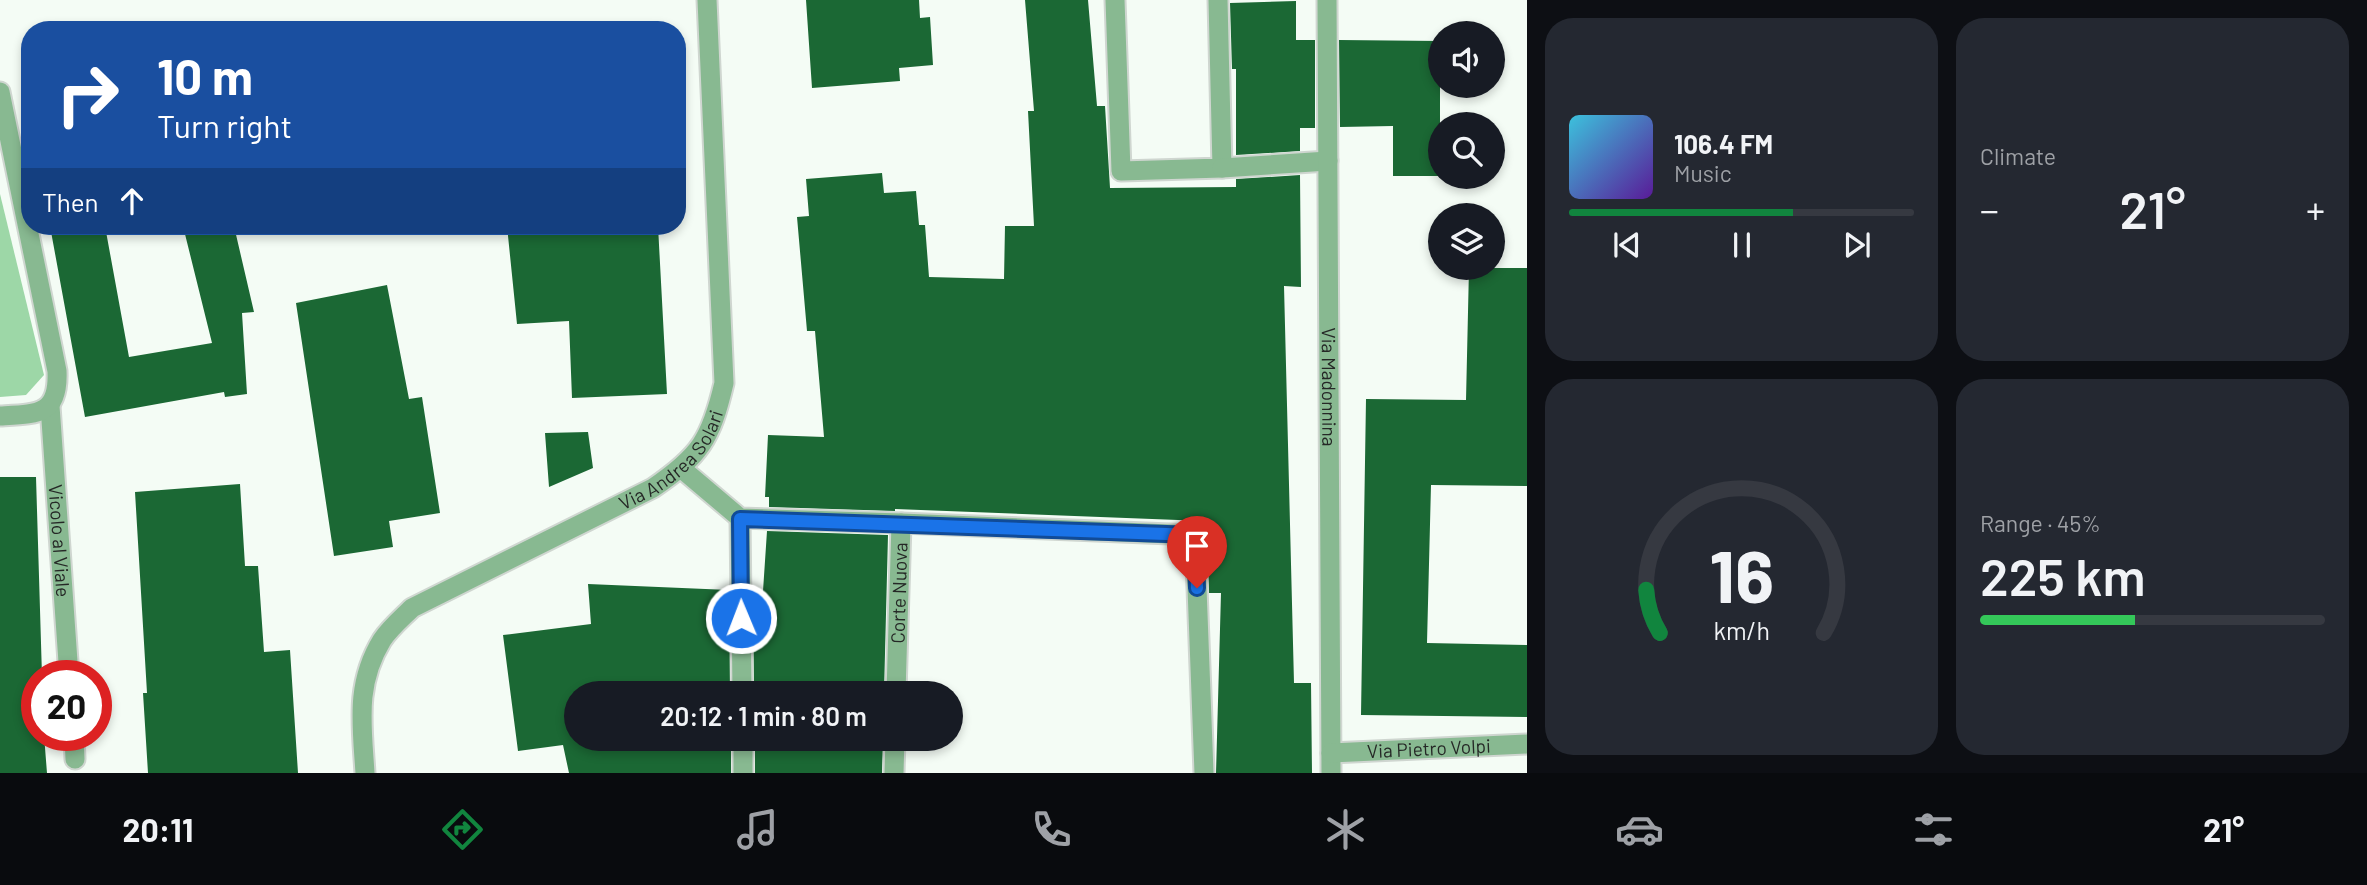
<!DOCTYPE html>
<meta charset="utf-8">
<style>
:root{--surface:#171b24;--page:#242831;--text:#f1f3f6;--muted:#9ea1a6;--line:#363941;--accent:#11853e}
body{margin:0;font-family:Barlow,sans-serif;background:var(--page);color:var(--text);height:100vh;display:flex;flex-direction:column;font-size:26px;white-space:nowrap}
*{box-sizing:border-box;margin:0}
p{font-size:23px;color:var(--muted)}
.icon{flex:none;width:38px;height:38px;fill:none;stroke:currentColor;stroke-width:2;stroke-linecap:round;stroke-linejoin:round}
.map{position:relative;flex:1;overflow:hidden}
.sheet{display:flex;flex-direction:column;gap:18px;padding:18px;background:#0d0f14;width:840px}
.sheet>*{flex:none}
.top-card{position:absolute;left:21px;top:21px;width:665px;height:214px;border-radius:28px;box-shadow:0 4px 10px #0003;background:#1a4fa0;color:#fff;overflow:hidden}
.tools{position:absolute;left:1428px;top:21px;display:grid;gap:14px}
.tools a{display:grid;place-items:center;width:77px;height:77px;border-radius:50%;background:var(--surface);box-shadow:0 4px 10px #0003;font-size:35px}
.speed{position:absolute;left:21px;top:660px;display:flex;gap:14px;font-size:35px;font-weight:700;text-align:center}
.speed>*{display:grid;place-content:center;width:91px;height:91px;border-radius:50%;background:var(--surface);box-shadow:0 4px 10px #0003;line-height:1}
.speed .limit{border:10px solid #d22;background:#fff;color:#111}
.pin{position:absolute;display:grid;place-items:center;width:60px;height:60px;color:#fff;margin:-72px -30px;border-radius:50% 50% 50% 0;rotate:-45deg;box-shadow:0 0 7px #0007}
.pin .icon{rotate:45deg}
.me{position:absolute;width:77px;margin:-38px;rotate:359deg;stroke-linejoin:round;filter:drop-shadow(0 0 5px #0008)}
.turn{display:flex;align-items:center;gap:24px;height:147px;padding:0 21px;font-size:32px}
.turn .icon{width:91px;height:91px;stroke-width:2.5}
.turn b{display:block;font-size:49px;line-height:60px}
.then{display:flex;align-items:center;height:66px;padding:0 21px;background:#0003;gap:14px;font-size:26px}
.big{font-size:52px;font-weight:600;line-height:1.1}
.sheet .tile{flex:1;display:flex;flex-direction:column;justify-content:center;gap:10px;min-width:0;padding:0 24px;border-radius:28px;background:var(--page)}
.sheet .dial{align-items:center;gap:0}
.dial svg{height:182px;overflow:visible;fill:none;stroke:var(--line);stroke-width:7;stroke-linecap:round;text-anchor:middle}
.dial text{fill:var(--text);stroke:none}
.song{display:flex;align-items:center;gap:21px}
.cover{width:84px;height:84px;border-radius:10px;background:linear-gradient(135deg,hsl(190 70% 55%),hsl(270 70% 35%))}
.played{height:7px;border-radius:4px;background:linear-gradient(90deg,var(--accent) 65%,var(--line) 65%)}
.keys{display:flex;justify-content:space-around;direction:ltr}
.heat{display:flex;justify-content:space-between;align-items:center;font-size:38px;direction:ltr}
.charge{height:10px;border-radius:5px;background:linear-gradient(90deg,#34c759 45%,var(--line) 0)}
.sheet .tiles{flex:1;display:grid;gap:18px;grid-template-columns:repeat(2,1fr)}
.trip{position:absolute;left:564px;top:681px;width:399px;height:70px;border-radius:35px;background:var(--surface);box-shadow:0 4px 10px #0003;font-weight:600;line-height:70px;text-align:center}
.tab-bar{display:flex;height:112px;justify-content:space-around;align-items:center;background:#090b0e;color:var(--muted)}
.tab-bar .icon{width:49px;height:49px}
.tab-bar .active{color:var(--accent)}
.tab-bar b{font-size:32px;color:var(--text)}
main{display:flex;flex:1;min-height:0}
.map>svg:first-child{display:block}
.green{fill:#9dd7a7}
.building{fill:#1b6834}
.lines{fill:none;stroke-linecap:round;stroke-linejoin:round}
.service-casing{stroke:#cfd6d0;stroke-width:23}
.minor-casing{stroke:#cfd6d0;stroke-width:23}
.service{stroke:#88b991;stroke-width:19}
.minor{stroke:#88b991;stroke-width:19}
.route-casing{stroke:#114b97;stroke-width:18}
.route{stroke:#1a73e8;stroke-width:12}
.labels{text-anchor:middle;stroke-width:7;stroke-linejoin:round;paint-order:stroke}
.street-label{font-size:19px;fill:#252826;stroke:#fff}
</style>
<main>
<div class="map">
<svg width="1527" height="773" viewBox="0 0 1527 773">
<rect width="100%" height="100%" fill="#f4fcf5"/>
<path class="green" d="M0 194 44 375 26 395 0 397Z"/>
<path class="building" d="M806 0H919L920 18 930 17 933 65 899 68 900 81 812 88Z
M1025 0H1088L1097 106H1105L1110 188 1236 187V179L1300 175 1301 287 1284 286 1294 683H1311L1312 773H1216L1221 593H1209L1207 535 1204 521 895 509V511L769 507V497H765L768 435 824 437 815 331H807L797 217 809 216 806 179 882 173 884 193 916 191 919 225H925L929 277 1004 279 1005 226H1034L1028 111H1034Z
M1296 1V40H1315V128H1300V151L1236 155V69H1232L1230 3Z
M1339 40 1440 41V176H1393V126L1340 127Z
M50 226H105L129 357 212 343 183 226H234L254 312 242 313 247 394 225 397 224 392 85 417Z
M507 226H658L667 394 572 398 569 321 517 324Z
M1469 268H1527V486L1431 485 1427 643 1527 645V717L1361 715 1366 399 1466 400Z
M387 285 409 399 422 397 440 513 389 521 393 547 334 556 296 303Z
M588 432 593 468 549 487 545 433Z
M0 477H36L42 676H37V735H44L47 773H0Z
M240 484 245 566H258L264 652 290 650 298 773H148L143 693H147L135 492Z
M767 531 888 535 884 693H754L753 591H763Z
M588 584 729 590 730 693H576V738H731V773H569L563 745 518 751 503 635 591 624Z
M755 738H883L882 773H755Z"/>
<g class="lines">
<g class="service-casing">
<g id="service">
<path d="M1115 0 1121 171 1222 168 1218 0"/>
<path d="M1222 168 1328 161"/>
<path id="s1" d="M50 406 69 676"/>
<path d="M682 469 740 518 901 523"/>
<path d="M740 518 742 693"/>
<path id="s2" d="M896 693 901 523 1195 535 1204 773"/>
<path d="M74 735 75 759"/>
<path d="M743 738V773"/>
<path d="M894 773 895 738"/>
</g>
</g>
<g class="minor-casing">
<g id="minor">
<path id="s3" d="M1327 0 1331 773"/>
<path d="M0 92 57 371C59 415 38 414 0 416"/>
<path id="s4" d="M1331 753 1527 744"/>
<path id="s5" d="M365 773C362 725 355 684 382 640 390 628 402 618 412 608L653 488C700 456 711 439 724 383L707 0"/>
</g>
</g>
<use href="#service" class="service"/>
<use href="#minor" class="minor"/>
</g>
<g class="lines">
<g class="route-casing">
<path id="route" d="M741 618 740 519 1195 535 1197 588"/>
</g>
<use href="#route" class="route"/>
</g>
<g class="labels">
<g class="street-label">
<text dy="7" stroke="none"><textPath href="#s3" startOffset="387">Via Madonnina</textPath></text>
<text dy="7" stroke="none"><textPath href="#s5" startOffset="483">Via Andrea Solari</textPath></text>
<text dy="7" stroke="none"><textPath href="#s1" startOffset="135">Vicolo al Viale</textPath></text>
<text dy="7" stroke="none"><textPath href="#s2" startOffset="100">Corte Nuova</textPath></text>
<text dy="7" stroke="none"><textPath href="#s4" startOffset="98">Via Pietro Volpi</textPath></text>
</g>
</g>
</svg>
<div class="tools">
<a><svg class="icon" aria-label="sound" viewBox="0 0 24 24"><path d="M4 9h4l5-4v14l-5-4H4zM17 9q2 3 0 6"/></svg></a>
<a><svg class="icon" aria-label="search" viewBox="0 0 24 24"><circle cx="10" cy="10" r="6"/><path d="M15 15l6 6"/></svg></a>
<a><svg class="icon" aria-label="layers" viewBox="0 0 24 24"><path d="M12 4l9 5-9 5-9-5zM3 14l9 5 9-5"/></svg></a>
</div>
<div class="speed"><div class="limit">20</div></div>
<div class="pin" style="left:1197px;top:588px;background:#d93025"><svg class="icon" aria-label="arrive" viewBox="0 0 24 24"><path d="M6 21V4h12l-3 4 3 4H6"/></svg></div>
<svg class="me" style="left:741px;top:618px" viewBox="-20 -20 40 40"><circle r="17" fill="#1a73e8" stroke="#fff" stroke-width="3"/><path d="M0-11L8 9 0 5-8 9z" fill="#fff"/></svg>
<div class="trip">20:12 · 1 min · 80 m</div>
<div class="top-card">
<div class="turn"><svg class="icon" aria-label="right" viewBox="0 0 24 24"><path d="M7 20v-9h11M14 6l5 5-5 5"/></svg><div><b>10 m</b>Turn right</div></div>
<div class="then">Then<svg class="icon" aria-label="ahead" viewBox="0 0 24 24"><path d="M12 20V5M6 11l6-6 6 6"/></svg></div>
</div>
</div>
<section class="sheet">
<div class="tiles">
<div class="tile">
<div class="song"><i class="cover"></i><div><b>106.4 FM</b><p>Music</p></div></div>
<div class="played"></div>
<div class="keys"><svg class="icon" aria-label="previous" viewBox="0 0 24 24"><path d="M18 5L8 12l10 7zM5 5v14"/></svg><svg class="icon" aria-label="pause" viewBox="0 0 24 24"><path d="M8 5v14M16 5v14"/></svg><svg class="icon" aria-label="next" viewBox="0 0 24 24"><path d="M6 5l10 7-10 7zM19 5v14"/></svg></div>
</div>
<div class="tile"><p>Climate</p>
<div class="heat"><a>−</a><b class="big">21°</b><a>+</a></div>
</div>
<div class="tile dial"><svg viewBox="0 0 100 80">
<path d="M14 69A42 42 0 1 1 86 69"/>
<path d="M14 69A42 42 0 0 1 8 50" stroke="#11853e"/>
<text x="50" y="56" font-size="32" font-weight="700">16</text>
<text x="50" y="72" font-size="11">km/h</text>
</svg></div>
<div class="tile"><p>Range · 45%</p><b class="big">225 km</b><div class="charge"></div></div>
</div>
</section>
</main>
<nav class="tab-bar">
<b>20:11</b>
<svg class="icon active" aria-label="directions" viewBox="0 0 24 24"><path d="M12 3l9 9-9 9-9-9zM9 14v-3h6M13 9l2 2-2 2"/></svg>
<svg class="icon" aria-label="music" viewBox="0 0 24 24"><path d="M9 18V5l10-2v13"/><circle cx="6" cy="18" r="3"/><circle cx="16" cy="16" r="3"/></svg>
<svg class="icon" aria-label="phone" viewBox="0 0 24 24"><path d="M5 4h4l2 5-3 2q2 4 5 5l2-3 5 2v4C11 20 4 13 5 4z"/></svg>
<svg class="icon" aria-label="climate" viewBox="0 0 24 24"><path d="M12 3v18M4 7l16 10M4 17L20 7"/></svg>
<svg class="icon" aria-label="car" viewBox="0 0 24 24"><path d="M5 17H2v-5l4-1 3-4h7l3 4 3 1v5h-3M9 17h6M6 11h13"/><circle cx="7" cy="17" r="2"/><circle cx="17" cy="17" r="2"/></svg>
<svg class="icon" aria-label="filters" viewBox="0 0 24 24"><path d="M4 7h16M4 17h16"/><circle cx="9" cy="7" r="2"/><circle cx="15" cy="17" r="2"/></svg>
<b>21°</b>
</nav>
